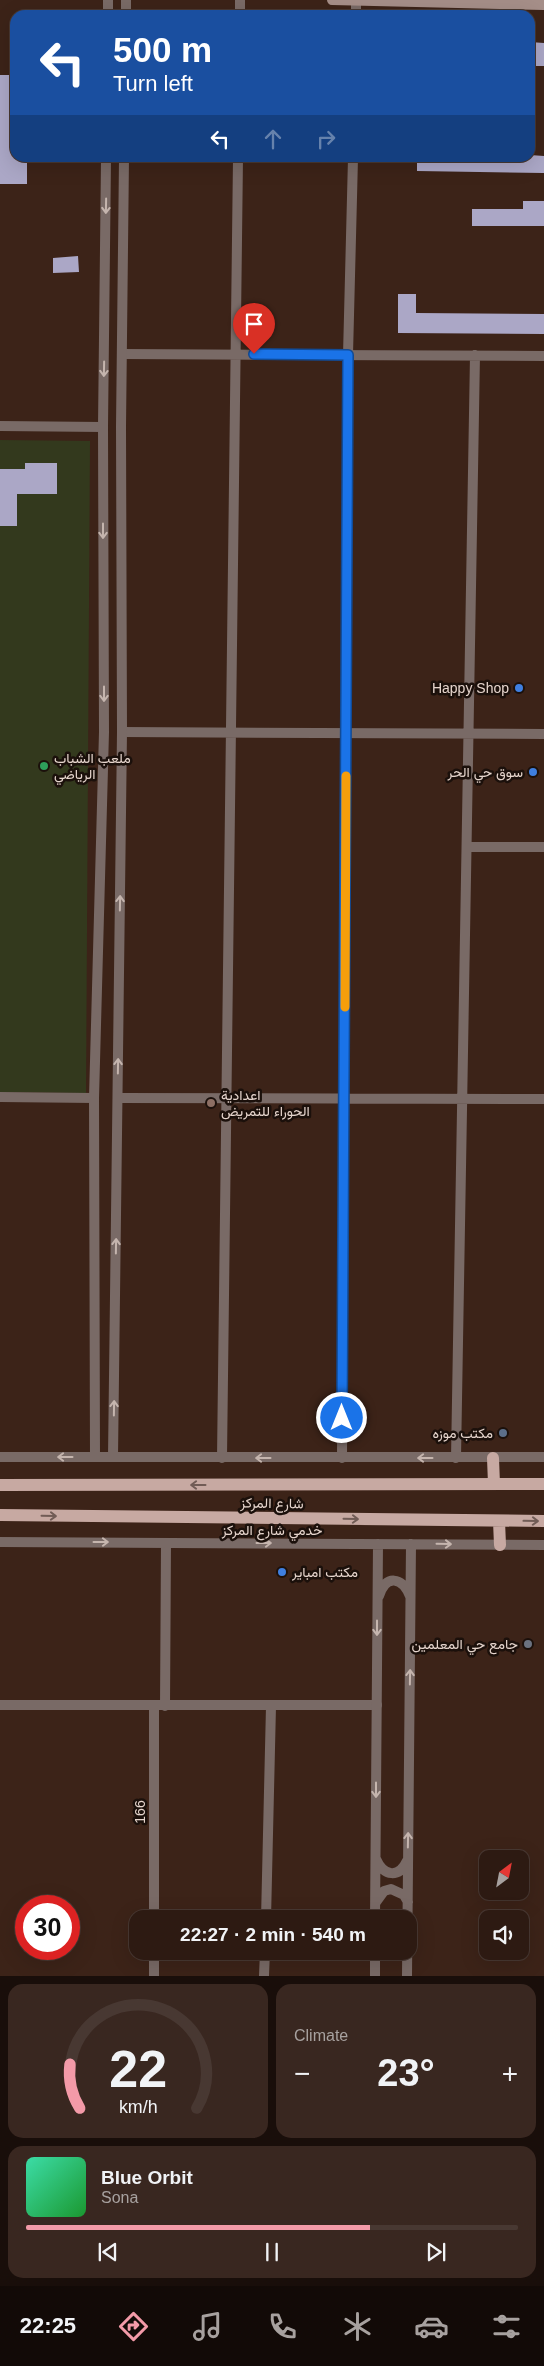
<!DOCTYPE html>
<meta charset="utf-8">
<style>
:root{--surface:#2d1a12;--page:#392720;--text:#f1f3f6;--muted:#a7a19f;--line:#483832;--accent:#f39aa8}
body{margin:0;font-family:Arial,Vazirmatn,sans-serif;background:var(--page);color:var(--text);height:100vh;display:flex;flex-direction:column;font-size:19px;white-space:nowrap}
*{box-sizing:border-box;margin:0}
p{font-size:16px;color:var(--muted)}
.icon{flex:none;width:28px;height:28px;fill:none;stroke:currentColor;stroke-width:2;stroke-linecap:round;stroke-linejoin:round}
.map{position:relative;height:1976px;overflow:hidden}
.sheet{display:flex;flex-direction:column;gap:8px;padding:8px;background:#190e0a;flex:1}
.sheet>*{flex:none}
.top-card{position:absolute;left:10px;top:10px;width:525px;height:152px;border-radius:15px;box-shadow:0 5px 20px #0002,0 0 0 1px var(--line);background:#1a4fa0;color:#fff;overflow:hidden}
.needle{width:32px;rotate:32deg}
.controls{position:absolute;left:479px;top:1850px;display:grid;gap:10px}
.controls a{display:grid;place-items:center;width:50px;height:50px;border-radius:10px;background:var(--surface);box-shadow:0 5px 20px #0002,0 0 0 1px var(--line);font-size:25px}
.speed{position:absolute;left:15px;top:1895px;display:flex;gap:10px;font-size:25px;font-weight:700;text-align:center}
.speed>*{display:grid;place-content:center;width:65px;height:65px;border-radius:50%;background:var(--surface);box-shadow:0 5px 20px #0002,0 0 0 1px var(--line);line-height:1}
.speed .limit{border:8px solid #d22;background:#fff;color:#111}
.pin{position:absolute;display:grid;place-items:center;width:42px;height:42px;color:#fff;margin:-51px -21px;border-radius:50% 50% 50% 0;rotate:-45deg;box-shadow:0 0 5px #0007}
.pin .icon{rotate:45deg}
.me{position:absolute;width:55px;margin:-28px;rotate:0deg;stroke-linejoin:round;filter:drop-shadow(0 0 4px #0008)}
.turn{display:flex;align-items:center;gap:18px;height:105px;padding:0 20px;font-size:22px}
.turn .icon{width:65px;height:65px;stroke-width:2.5}
.turn b{display:block;font-size:35px;line-height:42px}
.lanes{display:flex;align-items:center;height:48px;padding:0 20px;background:#0003;justify-content:center;gap:25px;direction:ltr}
.lanes .off{opacity:.35}
.big{font-size:38px;font-weight:700;line-height:1.1}
.sheet .tile{flex:1;display:flex;flex-direction:column;justify-content:center;gap:8px;min-width:0;padding:0 18px;border-radius:15px;background:var(--page)}
.sheet .dial{align-items:center;gap:0}
.dial svg{height:130px;overflow:visible;fill:none;stroke:var(--line);stroke-width:7;stroke-linecap:round;text-anchor:middle}
.dial text{fill:var(--text);stroke:none}
.song{display:flex;align-items:center;gap:15px}
.cover{width:60px;height:60px;border-radius:8px;background:linear-gradient(135deg,hsl(160 70% 55%),hsl(130 70% 35%))}
.played{height:5px;border-radius:2px;background:linear-gradient(90deg,var(--accent) 70%,var(--line) 70%)}
.keys{display:flex;justify-content:space-around;direction:ltr}
.heat{display:flex;justify-content:space-between;align-items:center;font-size:28px;direction:ltr}
.sheet .tiles{flex:1;display:grid;gap:8px;grid-template-columns:1fr 1fr}
.tile:last-child{grid-column:span 2}
.trip{position:absolute;left:129px;top:1910px;width:288px;height:50px;border-radius:15px;background:var(--surface);box-shadow:0 5px 20px #0002,0 0 0 1px var(--line);font-weight:700;line-height:50px;text-align:center}
.tab-bar{display:flex;height:80px;justify-content:space-around;align-items:center;background:#120a07;color:var(--muted)}
.tab-bar .icon{width:35px;height:35px}
.tab-bar .active{color:var(--accent)}
.tab-bar b{font-size:22px;color:var(--text)}
.map>svg:first-child{display:block}
.pitch{fill:#33391d}
.building{fill:#aba7c6}
.lines{fill:none;stroke-linecap:round;stroke-linejoin:round}
.minor{stroke:#796a66;stroke-width:10}
.tertiary{stroke:#796a66;stroke-width:10}
.secondary{stroke:#a58e88;stroke-width:10}
.primary{stroke:#c7a9a2;stroke-width:12}
.oneway{stroke:#c5b5ae}
.oneway2{stroke:#715c56}
.route-casing{stroke:#114b97;stroke-width:12}
.route{stroke:#1a73e8;stroke-width:9}
.slow{stroke:#f59e0b;stroke-width:9}
.shop-dot{fill:#3f7fe0;stroke:#1b100b;stroke-width:2}
.leisure-dot{fill:#2e9e5b;stroke:#1b100b;stroke-width:2}
.education-dot{fill:#8d6e63;stroke:#1b100b;stroke-width:2}
.service-dot{fill:#5c6f8a;stroke:#1b100b;stroke-width:2}
.worship-dot{fill:#6b7280;stroke:#1b100b;stroke-width:2}
.labels{text-anchor:middle;stroke-width:5;stroke-linejoin:round;paint-order:stroke}
.poi-label{font-size:14px;fill:#e6d5cd;stroke:#1b100b;text-anchor:end}
.street-label{font-size:14px;fill:#e6d5cd;stroke:#1b100b}
</style>
<div class="map">
<svg width="544" height="1976" viewBox="0 0 544 1976">
<rect width="100%" height="100%" fill="#3c2318"/>
<path class="pitch" d="M0 440 90 441 86 1093 0 1092Z"/>
<path class="building" d="M530 42 544 43V66H530Z
M0 75H15V158H27V184H0Z
M530 155 544 156V173L417 171V158H530Z
M523 201H544V226H472V209H523Z
M78 256 79 272 53 273V258Z
M398 294H416V313L544 314V334L398 333Z
M25 463H57V494H17V526H0V469H25Z"/>
<g class="lines">
<path class="minor" d="M240 15V0
M356 15V0
M122 354 544 356
M0 426 103 427
M122 732 544 734
M467 847H544
M0 1097 94 1098
M118 1098 544 1099
M222 1458 238 158
M342 1458 348 355 353 158
M456 1458 475 355
M0 1705H377
M165 1706 166 1543
M154 1919V1706
M266 1919 271 1706
M154 1976V1951
M264 1976 265 1951"/>
<path class="tertiary" d="M108 15V0
M126 15V0
M0 1457H544
M95 1457 94 1098 104 732 103 427 106 158
M113 1457 122 732 121 427 124 158
M0 1542 544 1545
M379 1596C386 1574 402 1577 410 1596
M376 1859C384 1877 399 1878 407 1861
M376 1902 384 1891 391 1889 404 1895 408 1902
M375 1919 378 1544
M375 1976V1951
M407 1976 411 1544"/>
<path class="secondary" d="M332 0 544 5"/>
<path class="primary" d="M493 1458 494 1484
M0 1485 544 1484
M0 1515 544 1521
M499 1521 500 1545"/>
</g>
<defs><path id="oneway-shaft" d="M-6 0H5M1.5-3L5.5 0L1.5 3" fill="none" stroke-width="1.6" stroke-linecap="round" stroke-linejoin="round" transform="scale(1.25)"/></defs>
<g class="oneway">
<use href="#oneway-shaft" transform="translate(106 206) rotate(91)"/>
<use href="#oneway-shaft" transform="translate(104 369) rotate(91)"/>
<use href="#oneway-shaft" transform="translate(103 531) rotate(90)"/>
<use href="#oneway-shaft" transform="translate(104 694) rotate(90)"/>
<use href="#oneway-shaft" transform="translate(120 903) rotate(-89)"/>
<use href="#oneway-shaft" transform="translate(118 1066) rotate(-89)"/>
<use href="#oneway-shaft" transform="translate(116 1246) rotate(-89)"/>
<use href="#oneway-shaft" transform="translate(114 1408) rotate(-89)"/>
<use href="#oneway-shaft" transform="translate(65 1457) rotate(-180)"/>
<use href="#oneway-shaft" transform="translate(263 1458) rotate(-180)"/>
<use href="#oneway-shaft" transform="translate(425 1458) rotate(-180)"/>
<use href="#oneway-shaft" transform="translate(101 1542)"/>
<use href="#oneway-shaft" transform="translate(264 1543)"/>
<use href="#oneway-shaft" transform="translate(444 1544) rotate(1)"/>
<use href="#oneway-shaft" transform="translate(377 1628) rotate(90)"/>
<use href="#oneway-shaft" transform="translate(410 1677) rotate(-89)"/>
<use href="#oneway-shaft" transform="translate(376 1790) rotate(90)"/>
<use href="#oneway-shaft" transform="translate(408 1840) rotate(-89)"/>
</g>
<g class="oneway2">
<use href="#oneway-shaft" transform="translate(198 1485) rotate(180)"/>
<use href="#oneway-shaft" transform="translate(49 1516) rotate(1)"/>
<use href="#oneway-shaft" transform="translate(351 1519) rotate(1)"/>
<use href="#oneway-shaft" transform="translate(531 1521) rotate(1)"/>
</g>
<g class="lines">
<g class="route-casing">
<path id="route" d="M254 354 348 355 342 1418"/>
</g>
<use href="#route" class="route"/>
<path class="slow" d="M345 1007 346 776"/>
</g>
<g class="shop-dot">
<circle cx="519" cy="688" r="5"/>
<circle cx="533" cy="772" r="5"/>
<circle cx="282" cy="1572" r="5"/>
</g>
<circle class="leisure-dot" cx="44" cy="766" r="5"/>
<circle class="education-dot" cx="211" cy="1103" r="5"/>
<circle class="service-dot" cx="503" cy="1433" r="5"/>
<circle class="worship-dot" cx="528" cy="1644" r="5"/>
<g class="labels">
<g class="poi-label">
<text x="509" y="693">Happy Shop</text>
<text x="54" y="763" text-anchor="start">ملعب الشباب<tspan x="54" dy="16">الرياضي</tspan></text>
<text x="523" y="777">سوق حي الحر</text>
<text x="221" y="1100" text-anchor="start">اعدادية<tspan x="221" dy="16">الحوراء للتمريض</tspan></text>
<text x="493" y="1438">مكتب موزه</text>
<text x="292" y="1577" text-anchor="start">مكتب امباير</text>
<text x="518" y="1649">جامع حي المعلمين</text>
</g>
<g class="street-label">
<text transform="translate(272 1503) rotate(1)" y="5">شارع المركز</text>
<text x="272" y="1535">خدمي شارع المركز</text>
<text transform="translate(140 1812) rotate(-90)" y="5">166</text>
</g>
</g>
</svg>
<div class="controls">
<a><svg class="needle" viewBox="-14 -14 28 28"><path d="M0-13l5 13h-10z" fill="#e53935"/><path d="M0 13l5-13h-10z" fill="#a7a19f"/></svg></a>
<a><svg class="icon" aria-label="sound" viewBox="0 0 24 24"><path d="M4 9h4l5-4v14l-5-4H4zM17 9q2 3 0 6"/></svg></a>
</div>
<div class="speed"><div class="limit">30</div></div>
<div class="pin" style="left:254px;top:354px;background:#d93025"><svg class="icon" aria-label="arrive" viewBox="0 0 24 24"><path d="M6 21V4h12l-3 4 3 4H6"/></svg></div>
<svg class="me" style="left:342px;top:1418px" viewBox="-20 -20 40 40"><circle r="17" fill="#1a73e8" stroke="#fff" stroke-width="3"/><path d="M0-11L8 9 0 5-8 9z" fill="#fff"/></svg>
<div class="trip">22:27 · 2 min · 540 m</div>
<div class="top-card">
<div class="turn"><svg class="icon" aria-label="left" viewBox="0 0 24 24"><path d="M17 20v-9H6M10 6l-5 5 5 5"/></svg><div><b>500 m</b>Turn left</div></div>
<div class="lanes"><svg class="icon" aria-label="left" viewBox="0 0 24 24"><path d="M17 20v-9H6M10 6l-5 5 5 5"/></svg><svg class="icon off" aria-label="ahead" viewBox="0 0 24 24"><path d="M12 20V5M6 11l6-6 6 6"/></svg><svg class="icon off" aria-label="right" viewBox="0 0 24 24"><path d="M7 20v-9h11M14 6l5 5-5 5"/></svg></div>
</div>
</div>
<section class="sheet">
<div class="tiles">
<div class="tile dial"><svg viewBox="0 0 100 80">
<path d="M14 69A42 42 0 1 1 86 69"/>
<path d="M14 69A42 42 0 0 1 8 42" stroke="#f39aa8"/>
<text x="50" y="56" font-size="32" font-weight="700">22</text>
<text x="50" y="72" font-size="11">km/h</text>
</svg></div>
<div class="tile"><p>Climate</p>
<div class="heat"><a>−</a><b class="big">23°</b><a>+</a></div>
</div>
<div class="tile">
<div class="song"><i class="cover"></i><div><b>Blue Orbit</b><p>Sona</p></div></div>
<div class="played"></div>
<div class="keys"><svg class="icon" aria-label="previous" viewBox="0 0 24 24"><path d="M18 5L8 12l10 7zM5 5v14"/></svg><svg class="icon" aria-label="pause" viewBox="0 0 24 24"><path d="M8 5v14M16 5v14"/></svg><svg class="icon" aria-label="next" viewBox="0 0 24 24"><path d="M6 5l10 7-10 7zM19 5v14"/></svg></div>
</div>
</div>
</section>
<nav class="tab-bar">
<b>22:25</b>
<svg class="icon active" aria-label="directions" viewBox="0 0 24 24"><path d="M12 3l9 9-9 9-9-9zM9 14v-3h6M13 9l2 2-2 2"/></svg>
<svg class="icon" aria-label="music" viewBox="0 0 24 24"><path d="M9 18V5l10-2v13"/><circle cx="6" cy="18" r="3"/><circle cx="16" cy="16" r="3"/></svg>
<svg class="icon" aria-label="phone" viewBox="0 0 24 24"><path d="M5 4h4l2 5-3 2q2 4 5 5l2-3 5 2v4C11 20 4 13 5 4z"/></svg>
<svg class="icon" aria-label="climate" viewBox="0 0 24 24"><path d="M12 3v18M4 7l16 10M4 17L20 7"/></svg>
<svg class="icon" aria-label="car" viewBox="0 0 24 24"><path d="M5 17H2v-5l4-1 3-4h7l3 4 3 1v5h-3M9 17h6M6 11h13"/><circle cx="7" cy="17" r="2"/><circle cx="17" cy="17" r="2"/></svg>
<svg class="icon" aria-label="filters" viewBox="0 0 24 24"><path d="M4 7h16M4 17h16"/><circle cx="9" cy="7" r="2"/><circle cx="15" cy="17" r="2"/></svg>
</nav>
